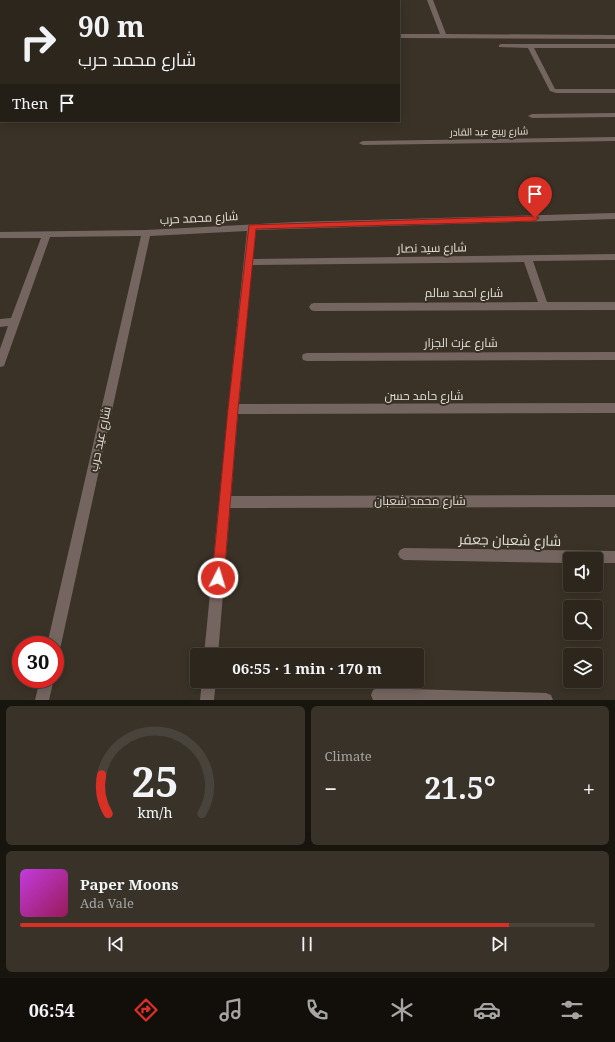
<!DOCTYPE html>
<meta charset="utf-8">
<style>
:root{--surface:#2c261c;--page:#383229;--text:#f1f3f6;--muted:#a6a5a3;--line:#48433b;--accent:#d93025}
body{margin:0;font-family:"Noto Serif",Cairo,serif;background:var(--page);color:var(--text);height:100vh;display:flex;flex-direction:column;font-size:15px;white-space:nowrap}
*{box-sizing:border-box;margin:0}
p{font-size:13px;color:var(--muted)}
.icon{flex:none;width:22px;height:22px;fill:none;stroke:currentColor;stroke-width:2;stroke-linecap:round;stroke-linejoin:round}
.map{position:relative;height:700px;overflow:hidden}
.side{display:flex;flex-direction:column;gap:6px;padding:6px;background:#18150f;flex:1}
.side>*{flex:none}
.banner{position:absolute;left:0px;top:0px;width:400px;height:122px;box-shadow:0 2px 10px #0003,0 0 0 1px var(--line);background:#2c261c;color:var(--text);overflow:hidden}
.buttons{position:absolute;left:563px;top:552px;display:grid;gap:8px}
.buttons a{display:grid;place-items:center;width:40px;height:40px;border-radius:4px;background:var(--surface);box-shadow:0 2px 10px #0003,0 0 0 1px var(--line);font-size:20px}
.speed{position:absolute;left:12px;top:636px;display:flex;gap:8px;font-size:20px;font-weight:700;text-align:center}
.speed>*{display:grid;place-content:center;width:52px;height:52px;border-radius:50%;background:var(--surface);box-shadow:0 2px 10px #0003,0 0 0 1px var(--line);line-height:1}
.speed .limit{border:6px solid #d22;background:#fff;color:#111}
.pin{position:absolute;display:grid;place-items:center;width:34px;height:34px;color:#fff;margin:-41px -17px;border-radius:50% 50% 50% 0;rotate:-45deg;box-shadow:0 0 4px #0007}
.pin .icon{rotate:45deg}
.me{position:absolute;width:44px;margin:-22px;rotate:5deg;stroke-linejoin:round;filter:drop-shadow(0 0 3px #0008)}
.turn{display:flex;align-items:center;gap:14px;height:84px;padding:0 12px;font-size:18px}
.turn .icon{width:52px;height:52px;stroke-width:2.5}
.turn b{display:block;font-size:28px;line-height:34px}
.then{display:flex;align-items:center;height:38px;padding:0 12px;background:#0003;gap:8px;font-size:15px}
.big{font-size:30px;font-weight:700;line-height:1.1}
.side .tile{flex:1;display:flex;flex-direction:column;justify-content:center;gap:6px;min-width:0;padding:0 14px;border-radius:6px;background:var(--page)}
.side .dial{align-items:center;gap:0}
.dial svg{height:104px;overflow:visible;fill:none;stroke:var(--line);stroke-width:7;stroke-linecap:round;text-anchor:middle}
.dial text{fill:var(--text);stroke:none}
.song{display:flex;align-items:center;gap:12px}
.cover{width:48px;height:48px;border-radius:6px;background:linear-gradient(135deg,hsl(290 70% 55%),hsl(330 70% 35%))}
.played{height:4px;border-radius:2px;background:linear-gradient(90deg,var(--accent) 85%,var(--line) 85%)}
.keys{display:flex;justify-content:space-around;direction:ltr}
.heat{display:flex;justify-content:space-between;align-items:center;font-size:22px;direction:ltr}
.side .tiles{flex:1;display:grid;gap:6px;grid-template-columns:1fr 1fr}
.tile:last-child{grid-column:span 2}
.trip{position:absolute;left:190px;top:648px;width:234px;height:40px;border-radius:4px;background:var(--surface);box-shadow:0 2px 10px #0003,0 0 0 1px var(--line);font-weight:700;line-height:40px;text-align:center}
.tab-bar{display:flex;height:64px;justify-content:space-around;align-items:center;background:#120f0b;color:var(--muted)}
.tab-bar .icon{width:28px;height:28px}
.tab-bar .on{color:var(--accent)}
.tab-bar b{font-size:18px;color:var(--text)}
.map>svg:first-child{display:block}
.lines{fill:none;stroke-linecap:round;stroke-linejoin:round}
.minor{fill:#756561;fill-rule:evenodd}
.route{fill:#d93025;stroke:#8d1f18}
.labels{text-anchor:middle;stroke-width:4;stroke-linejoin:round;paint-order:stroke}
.far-street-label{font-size:10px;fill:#e4e0d8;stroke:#3a3226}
.street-label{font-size:12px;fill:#e4e0d8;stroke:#3a3226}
.near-street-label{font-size:14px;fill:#e4e0d8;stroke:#3a3226}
</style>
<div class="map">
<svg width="615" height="700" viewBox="0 0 615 700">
<rect width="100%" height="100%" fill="#3a3226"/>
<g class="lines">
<path class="minor" d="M36 0H42L35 1Z
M427 0H433L446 34 615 35V39L399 38V34H440Z
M0 28H1V32H0Z
M501 44H615V48H534L555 89H615V93H556L550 91 528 48 499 47V45Z
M0 69H1L0 75Z
M0 103H1V107H0Z
M615 113V117L532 118 528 116 532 114Z
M615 137V141L363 145 359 143 363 141Z
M615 213V219L256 230 253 259 615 254V260L533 261 547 302H615V310L314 311 311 310 309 307 311 304 314 303 538 302 524 262 252 265 239 404 615 403V413L238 414 231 496 615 495V507L230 508 218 655H204L228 409 247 231 150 236 61 645 59 650 55 651V645H47L141 236 50 237 5 363 4 366 0 367V349L8 326 0 327V319L11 318 41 238H0V232L146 230 296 222Z
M615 352V360L307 361 303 360 302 357 303 354 307 353Z
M404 548 615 551V563H596V559H570V563L404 560 400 558 398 554 400 550Z
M40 679H54L49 700H35Z
M202 681H216L214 700H200Z
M378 688 546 693 551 695 553 700H373L371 695 373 690Z"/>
</g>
<path class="route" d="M535 216 539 218 535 221 256 229 238 409 224 578 222 583 218 584 214 583 212 578 228 409 249 225Z"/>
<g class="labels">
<g class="far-street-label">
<text transform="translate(489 131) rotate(-1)" y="4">شارع ربيع عبد القادر</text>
</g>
<g class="street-label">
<text transform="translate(199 218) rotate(-3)" y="4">شارع محمد حرب</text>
<text transform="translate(432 248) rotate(-1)" y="4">شارع سيد نصار</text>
<text x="464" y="297">شارع احمد سالم</text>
<text x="461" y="347">شارع عزت الجزار</text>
<text x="424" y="400">شارع حامد حسن</text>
<text transform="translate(100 439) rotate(-78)" y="4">شارع عيد حرب</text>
<text x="420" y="505">شارع محمد شعبان</text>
</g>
<g class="near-street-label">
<text transform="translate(510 540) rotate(1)" y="5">شارع شعبان جعفر</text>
</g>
</g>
</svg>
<div class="buttons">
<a><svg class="icon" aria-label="sound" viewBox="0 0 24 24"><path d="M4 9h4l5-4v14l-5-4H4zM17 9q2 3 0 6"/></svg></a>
<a><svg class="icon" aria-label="search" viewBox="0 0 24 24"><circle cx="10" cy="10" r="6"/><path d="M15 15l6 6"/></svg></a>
<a><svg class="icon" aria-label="layers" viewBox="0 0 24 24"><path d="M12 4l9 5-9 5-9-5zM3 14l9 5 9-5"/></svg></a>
</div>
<div class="speed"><div class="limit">30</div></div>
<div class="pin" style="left:535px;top:218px;background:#d93025"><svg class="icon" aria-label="arrive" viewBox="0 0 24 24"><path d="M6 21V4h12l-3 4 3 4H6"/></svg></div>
<svg class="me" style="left:218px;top:578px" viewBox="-20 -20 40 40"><circle r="17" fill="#d93025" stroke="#fff" stroke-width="3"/><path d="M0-11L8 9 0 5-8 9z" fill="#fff"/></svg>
<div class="trip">06:55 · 1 min · 170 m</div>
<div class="banner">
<div class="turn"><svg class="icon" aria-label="right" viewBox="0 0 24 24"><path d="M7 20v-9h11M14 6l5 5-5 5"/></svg><div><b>90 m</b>شارع محمد حرب</div></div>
<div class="then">Then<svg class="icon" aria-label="arrive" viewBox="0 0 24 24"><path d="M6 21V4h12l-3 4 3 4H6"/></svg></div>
</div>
</div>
<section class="side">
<div class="tiles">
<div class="tile dial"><svg viewBox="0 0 100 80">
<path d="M14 69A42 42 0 1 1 86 69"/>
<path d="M14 69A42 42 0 0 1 9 39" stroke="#d93025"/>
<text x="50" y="56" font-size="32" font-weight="700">25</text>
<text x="50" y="72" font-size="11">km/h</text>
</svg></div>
<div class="tile"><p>Climate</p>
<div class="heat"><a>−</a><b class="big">21.5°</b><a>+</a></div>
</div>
<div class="tile">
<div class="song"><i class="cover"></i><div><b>Paper Moons</b><p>Ada Vale</p></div></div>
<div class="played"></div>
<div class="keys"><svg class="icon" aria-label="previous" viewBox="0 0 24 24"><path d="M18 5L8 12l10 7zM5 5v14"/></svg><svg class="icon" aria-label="pause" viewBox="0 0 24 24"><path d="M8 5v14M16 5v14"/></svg><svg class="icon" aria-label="next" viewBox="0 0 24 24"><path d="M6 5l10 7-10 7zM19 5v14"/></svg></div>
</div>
</div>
</section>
<nav class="tab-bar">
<b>06:54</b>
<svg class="icon on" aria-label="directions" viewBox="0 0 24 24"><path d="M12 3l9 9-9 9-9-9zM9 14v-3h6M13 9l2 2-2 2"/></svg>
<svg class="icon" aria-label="music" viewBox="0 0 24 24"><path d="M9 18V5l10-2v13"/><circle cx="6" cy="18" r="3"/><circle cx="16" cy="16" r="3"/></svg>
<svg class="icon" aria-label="phone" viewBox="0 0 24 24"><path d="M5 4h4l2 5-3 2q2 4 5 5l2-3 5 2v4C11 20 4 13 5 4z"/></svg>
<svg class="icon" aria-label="climate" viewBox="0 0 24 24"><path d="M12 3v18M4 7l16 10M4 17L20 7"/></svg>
<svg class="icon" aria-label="car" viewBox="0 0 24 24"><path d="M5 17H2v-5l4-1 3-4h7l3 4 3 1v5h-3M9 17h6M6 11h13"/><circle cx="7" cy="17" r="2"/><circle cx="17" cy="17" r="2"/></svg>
<svg class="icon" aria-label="filters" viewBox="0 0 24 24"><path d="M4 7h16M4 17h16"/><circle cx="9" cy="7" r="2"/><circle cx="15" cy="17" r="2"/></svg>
</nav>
